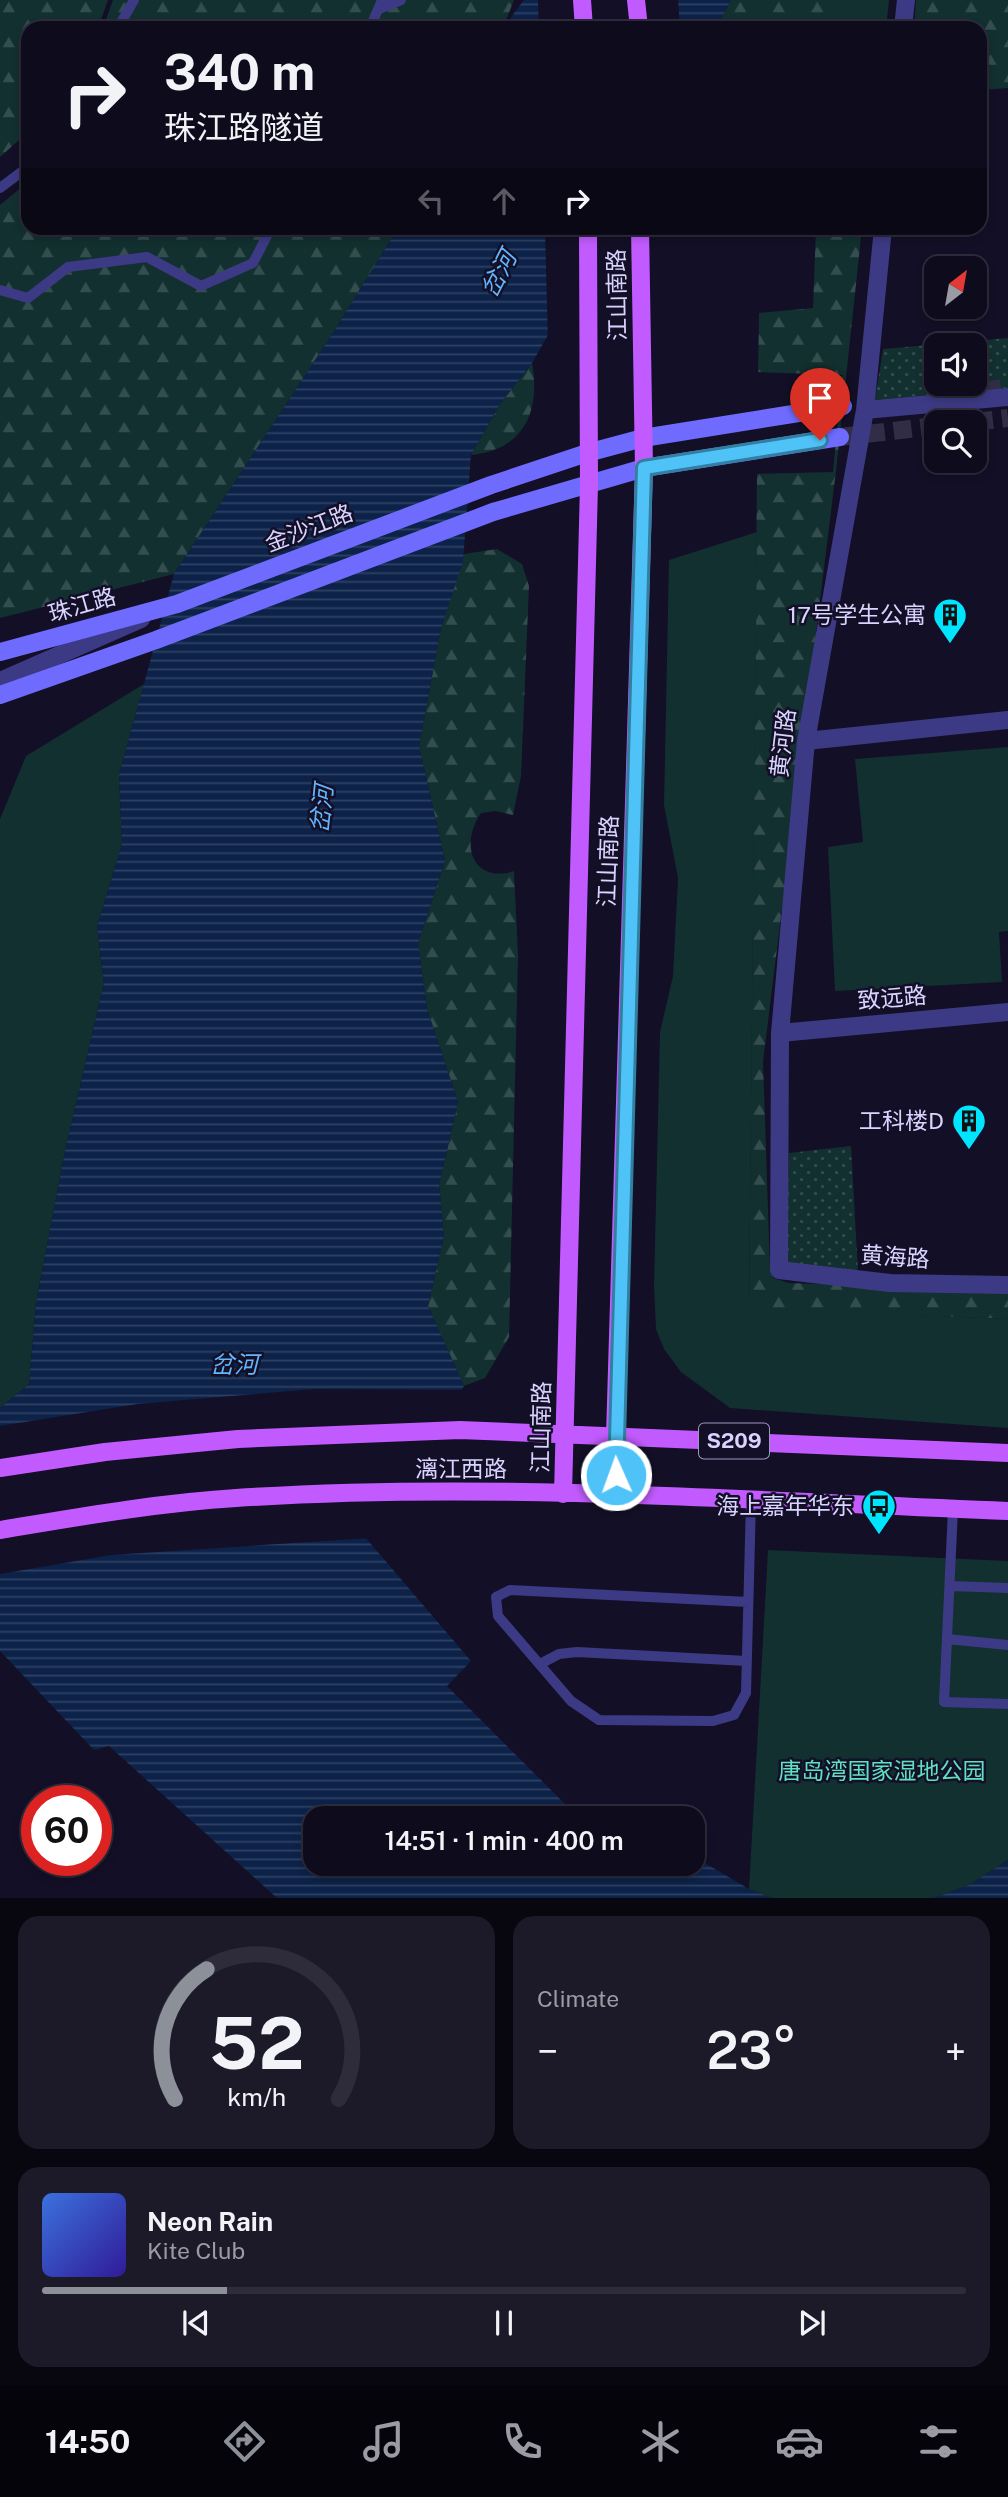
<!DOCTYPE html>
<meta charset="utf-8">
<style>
:root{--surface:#0e0b1c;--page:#1c1929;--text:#f1f3f6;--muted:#9b9ba3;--line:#2e2b3b;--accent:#8c9099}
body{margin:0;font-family:"Public Sans","Noto Sans SC",sans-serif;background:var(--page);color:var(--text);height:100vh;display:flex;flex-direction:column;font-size:26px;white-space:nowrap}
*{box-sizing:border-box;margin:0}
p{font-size:23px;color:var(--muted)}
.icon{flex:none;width:38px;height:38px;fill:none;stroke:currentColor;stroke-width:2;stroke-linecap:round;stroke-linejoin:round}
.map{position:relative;height:1898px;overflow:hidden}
.panel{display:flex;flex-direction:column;gap:18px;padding:18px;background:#08060f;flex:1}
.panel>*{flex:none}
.top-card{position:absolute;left:21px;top:21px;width:966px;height:214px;border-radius:21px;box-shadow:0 4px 10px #0003,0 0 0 2px var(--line);background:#0e0b1c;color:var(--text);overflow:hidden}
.needle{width:46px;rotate:31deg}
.tools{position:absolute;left:924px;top:256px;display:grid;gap:14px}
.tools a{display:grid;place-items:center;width:63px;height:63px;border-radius:14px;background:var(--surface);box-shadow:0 4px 10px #0003,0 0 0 2px var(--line);font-size:35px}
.speed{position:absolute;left:21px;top:1785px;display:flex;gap:14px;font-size:35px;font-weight:700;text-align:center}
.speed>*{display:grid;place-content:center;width:91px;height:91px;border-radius:50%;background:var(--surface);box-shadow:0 4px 10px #0003,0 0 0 2px var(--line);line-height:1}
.speed .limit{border:10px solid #d22;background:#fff;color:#111}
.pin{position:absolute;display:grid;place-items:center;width:60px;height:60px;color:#fff;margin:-72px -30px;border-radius:50% 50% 50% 0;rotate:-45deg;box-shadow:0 0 7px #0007}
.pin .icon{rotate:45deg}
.me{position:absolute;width:77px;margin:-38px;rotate:358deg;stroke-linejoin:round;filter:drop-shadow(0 0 5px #0008)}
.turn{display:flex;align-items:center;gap:24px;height:147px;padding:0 28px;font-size:32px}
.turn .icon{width:91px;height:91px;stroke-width:2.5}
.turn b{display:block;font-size:49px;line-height:60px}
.lanes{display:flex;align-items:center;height:66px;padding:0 28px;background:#0003;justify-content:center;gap:35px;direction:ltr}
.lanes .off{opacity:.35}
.big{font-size:52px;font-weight:600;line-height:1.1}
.panel .widget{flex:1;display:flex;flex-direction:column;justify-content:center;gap:10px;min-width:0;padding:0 24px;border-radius:21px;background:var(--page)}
.panel .dial{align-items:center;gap:0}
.dial svg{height:182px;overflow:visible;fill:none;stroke:var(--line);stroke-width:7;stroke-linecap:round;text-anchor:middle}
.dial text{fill:var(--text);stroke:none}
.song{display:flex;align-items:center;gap:21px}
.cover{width:84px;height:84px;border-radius:10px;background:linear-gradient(135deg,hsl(220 70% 55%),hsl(250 70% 35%))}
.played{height:7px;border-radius:4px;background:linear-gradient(90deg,var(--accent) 20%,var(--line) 20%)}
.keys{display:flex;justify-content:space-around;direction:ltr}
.heat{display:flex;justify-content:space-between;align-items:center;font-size:38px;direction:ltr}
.panel .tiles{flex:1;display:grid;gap:18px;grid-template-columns:1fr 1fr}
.widget:last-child{grid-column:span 2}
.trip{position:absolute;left:303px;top:1806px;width:402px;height:70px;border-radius:21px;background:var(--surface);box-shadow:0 4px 10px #0003,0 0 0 2px var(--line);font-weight:600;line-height:70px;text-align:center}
.tabs{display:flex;height:112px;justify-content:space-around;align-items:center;background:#06040b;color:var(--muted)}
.tabs .icon{width:49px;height:49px}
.tabs .selected{color:var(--accent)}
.tabs b{font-size:32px;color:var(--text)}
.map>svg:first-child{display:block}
.grass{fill:url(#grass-dots);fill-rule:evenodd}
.forest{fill:url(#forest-firs)}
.park{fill:#12302f}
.water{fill:url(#water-rules)}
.pier{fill:#130f26}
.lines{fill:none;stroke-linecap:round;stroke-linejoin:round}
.secondary-tunnel{stroke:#312d47;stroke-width:18;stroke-dasharray:18 9;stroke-linecap:butt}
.service{stroke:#3d3a85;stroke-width:10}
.minor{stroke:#3d3a85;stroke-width:18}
.tertiary{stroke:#3d3a85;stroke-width:18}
.secondary{stroke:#6f6bff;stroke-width:18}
.primary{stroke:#c25bff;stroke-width:18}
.route-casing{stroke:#337fa1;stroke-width:18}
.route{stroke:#4fc3f7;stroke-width:12}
.labels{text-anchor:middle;stroke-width:5;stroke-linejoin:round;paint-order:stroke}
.shield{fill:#130f26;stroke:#9e99be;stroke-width:2}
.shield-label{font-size:21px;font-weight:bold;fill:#d9d4ff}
.street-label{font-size:23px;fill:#d9d4ff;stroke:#130f26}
.poi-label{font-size:23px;fill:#d9d4ff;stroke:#130f26;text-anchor:end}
.park-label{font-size:23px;fill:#5fe0c0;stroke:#130f26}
.water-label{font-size:24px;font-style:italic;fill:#62b6ff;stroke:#130f26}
</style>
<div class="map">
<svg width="1008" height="1899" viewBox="0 0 1008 1899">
<defs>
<pattern id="grass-dots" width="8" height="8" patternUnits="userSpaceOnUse" patternTransform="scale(1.75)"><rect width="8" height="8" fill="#12302f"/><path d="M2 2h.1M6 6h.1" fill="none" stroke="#344d4e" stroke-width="1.8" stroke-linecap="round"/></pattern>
<pattern id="forest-firs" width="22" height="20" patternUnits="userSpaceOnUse" patternTransform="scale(1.75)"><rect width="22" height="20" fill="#12302f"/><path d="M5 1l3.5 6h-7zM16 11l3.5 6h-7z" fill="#344d4e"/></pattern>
<pattern id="water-rules" width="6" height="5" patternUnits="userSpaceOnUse" patternTransform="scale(1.75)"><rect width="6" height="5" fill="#0c2248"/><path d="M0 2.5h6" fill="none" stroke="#2f4163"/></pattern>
</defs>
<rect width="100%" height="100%" fill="#130f26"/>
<path class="grass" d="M1008 338V388L875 400 883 349ZM936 345H975V383H936Z
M851 1146 858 1272 786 1264 789 1153Z"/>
<path class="forest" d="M0 0H108L98 28H28V132L0 157Z
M113 0H514L503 28H103Z
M731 0H889L886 28H716Z
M916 0H1008V88L980 90V28H914Z
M28 182V228H398L331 336 174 574 0 618V205Z
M816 228H862L836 471 763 1062 770 1269 773 1278 789 1283 1008 1290V1319L749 1309 757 474 833 472 842 375 758 372 759 313 813 308Z
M532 363C541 413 523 450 471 455L500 404Z
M497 549 522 564 529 586 521 776 513 815 495 811 481 813C459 845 473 884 514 871L518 955 509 1337 485 1378 464 1386 428 1306 444 1236 439 1185 458 1102 427 1009 418 943 445 861 419 746 441 628 464 554Z"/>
<path class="park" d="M825 0H882L879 28H822Z
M757 532 749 1308 1008 1319V1428L730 1408 681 1372 664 1349 656 1329 654 1286 660 1032 673 976 678 878 664 805 669 560Z
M144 684 119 775 122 844 97 927 104 983 65 1151 36 1303 29 1384 0 1408V819L26 756Z
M1008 747V931L999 932 1002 982 835 991 828 847 863 842 855 759Z
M768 1550 1008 1561V1860L969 1885 934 1898H772L749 1889Z"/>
<path class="water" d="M524 0H731L716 28H503Z
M398 228H609L532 363 500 404 471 455 463 562 441 628 419 746 445 861 418 943 427 1009 458 1102 439 1185 444 1236 428 1306 464 1386 365 1537 471 1661 447 1686 579 1818H315V1864H693V1856L749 1889 772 1898H277L109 1746 94 1750 0 1651V1408L29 1384 36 1303 65 1151 104 983 97 927 122 844 119 775 174 574 331 336Z
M1008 1860V1898H934L969 1885Z"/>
<path class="pier" d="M538 0H678L680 28H539Z
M545 228H612L548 342Z
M315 1389 465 1390 370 1538 111 1555 0 1574V1426L138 1404Z"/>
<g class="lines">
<path class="secondary-tunnel" d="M956 393 1008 388
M975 422 1008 418
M840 437 936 426"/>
<path class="service" d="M379 9 401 0
M118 28 134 0
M370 28 382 0
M0 188 28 167
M0 290 28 298 68 267 147 257 201 286 253 263 271 228
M953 1509 944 1702 1008 1704
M950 1586 1008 1588
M748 1602 510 1590 496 1597 498 1616 571 1701 599 1720 713 1721 734 1715 746 1693 751 1501
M947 1639 1008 1645
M540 1664 559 1654 577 1652 747 1661"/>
<path class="minor" d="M903 28 906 0
M883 228 865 410 806 741 780 1033 779 1270 890 1283 1008 1285
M865 410 1008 397
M806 741 1008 720
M780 1033 1008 1012"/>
<path class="tertiary" d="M0 681 141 619"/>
<path class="secondary" d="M0 652 177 604 491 485 587 453 643 438 843 406
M0 695 156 640 493 512 644 468 840 437"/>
<path class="primary" d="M582 0 584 28
M636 0 639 28
M0 1468 105 1452 238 1439 460 1430 1008 1453
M563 1494 589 485 588 228
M617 1495 615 1436 644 468 640 228
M0 1530C78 1517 157 1503 236 1498 492 1481 752 1501 1008 1511"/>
</g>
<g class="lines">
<g class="route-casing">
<path id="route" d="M616 1475 644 468 820 440"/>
</g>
<use href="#route" class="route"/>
</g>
<defs>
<g id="building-pin" transform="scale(1.75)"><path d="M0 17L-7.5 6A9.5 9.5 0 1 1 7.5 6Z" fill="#00e5ff" stroke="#130f26"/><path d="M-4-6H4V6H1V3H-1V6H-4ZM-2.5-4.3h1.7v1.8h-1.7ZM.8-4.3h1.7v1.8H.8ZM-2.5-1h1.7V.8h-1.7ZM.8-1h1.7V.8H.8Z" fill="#111"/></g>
<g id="bus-pin" transform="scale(1.75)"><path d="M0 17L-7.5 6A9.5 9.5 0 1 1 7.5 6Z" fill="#00e5ff" stroke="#130f26"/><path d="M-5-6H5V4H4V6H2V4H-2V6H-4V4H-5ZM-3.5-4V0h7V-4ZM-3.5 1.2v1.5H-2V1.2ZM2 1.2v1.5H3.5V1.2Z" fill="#111"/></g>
</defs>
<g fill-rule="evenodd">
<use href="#building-pin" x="950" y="615"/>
<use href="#building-pin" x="969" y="1121"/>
<use href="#bus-pin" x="879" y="1506"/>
</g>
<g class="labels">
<rect class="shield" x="699" y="1423.5" width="70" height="35" rx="5"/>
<g class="shield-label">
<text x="734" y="1448">S209</text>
</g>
<g class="street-label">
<text transform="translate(617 295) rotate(-91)" y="8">江山南路</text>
<text transform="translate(309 528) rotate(-21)" y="8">金沙江路</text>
<text transform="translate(82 605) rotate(-16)" y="8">珠江路</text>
<text transform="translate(783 743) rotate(-83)" y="8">黄河路</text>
<text transform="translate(608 861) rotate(-88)" y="8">江山南路</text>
<text transform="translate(892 998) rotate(-5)" y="8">致远路</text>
<text transform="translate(895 1257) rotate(4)" y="8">黄海路</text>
<text transform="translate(541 1427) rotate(-89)" y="8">江山南路</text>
<text x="461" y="1477">漓江西路</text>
</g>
<g class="poi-label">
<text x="926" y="623">17号学生公寓</text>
<text x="944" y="1129">工科楼D</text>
<text x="854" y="1514">海上嘉年华东</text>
</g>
<g class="park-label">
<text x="882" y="1779">唐岛湾国家湿地公园</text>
</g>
<g class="water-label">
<text transform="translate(499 274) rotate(-63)" y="8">岔河</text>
<text transform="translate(322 809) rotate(-84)" y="8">岔河</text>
<text x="234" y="1373">岔河</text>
</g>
</g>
</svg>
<div class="tools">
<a><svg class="needle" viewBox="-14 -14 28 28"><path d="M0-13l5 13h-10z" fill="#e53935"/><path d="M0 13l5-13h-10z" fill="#9b9ba3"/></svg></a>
<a><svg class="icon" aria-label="sound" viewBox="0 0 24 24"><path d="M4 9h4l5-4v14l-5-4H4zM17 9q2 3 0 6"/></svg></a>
<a><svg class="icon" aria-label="search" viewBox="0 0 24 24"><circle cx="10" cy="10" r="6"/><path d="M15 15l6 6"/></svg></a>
</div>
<div class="speed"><div class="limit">60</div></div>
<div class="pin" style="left:820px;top:440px;background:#d93025"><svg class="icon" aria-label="arrive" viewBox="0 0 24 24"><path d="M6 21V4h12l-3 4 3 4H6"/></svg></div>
<svg class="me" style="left:616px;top:1475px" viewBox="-20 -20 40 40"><circle r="17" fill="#4fc3f7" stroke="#fff" stroke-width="3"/><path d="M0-11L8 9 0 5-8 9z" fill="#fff"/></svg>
<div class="trip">14:51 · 1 min · 400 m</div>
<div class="top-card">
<div class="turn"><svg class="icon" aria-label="right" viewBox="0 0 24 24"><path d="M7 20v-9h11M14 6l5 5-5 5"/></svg><div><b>340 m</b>珠江路隧道</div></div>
<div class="lanes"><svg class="icon off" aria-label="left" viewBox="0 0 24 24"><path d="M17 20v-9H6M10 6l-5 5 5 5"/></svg><svg class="icon off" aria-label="ahead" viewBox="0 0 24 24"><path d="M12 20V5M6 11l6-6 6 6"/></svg><svg class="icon" aria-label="right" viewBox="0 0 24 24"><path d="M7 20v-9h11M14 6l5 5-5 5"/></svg></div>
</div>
</div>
<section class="panel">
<div class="tiles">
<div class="widget dial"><svg viewBox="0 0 100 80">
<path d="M14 69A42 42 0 1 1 86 69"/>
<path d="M14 69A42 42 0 0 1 28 12" stroke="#8c9099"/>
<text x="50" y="56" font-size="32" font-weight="700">52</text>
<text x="50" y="72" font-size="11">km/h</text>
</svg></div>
<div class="widget"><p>Climate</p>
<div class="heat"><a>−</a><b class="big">23°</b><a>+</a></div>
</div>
<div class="widget">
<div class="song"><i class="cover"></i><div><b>Neon Rain</b><p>Kite Club</p></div></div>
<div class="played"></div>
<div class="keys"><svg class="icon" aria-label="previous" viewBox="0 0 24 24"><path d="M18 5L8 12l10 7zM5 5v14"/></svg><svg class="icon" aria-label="pause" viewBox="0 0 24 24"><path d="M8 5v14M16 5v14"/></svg><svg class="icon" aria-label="next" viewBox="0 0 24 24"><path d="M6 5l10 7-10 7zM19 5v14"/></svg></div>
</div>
</div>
</section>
<nav class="tabs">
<b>14:50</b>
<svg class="icon selected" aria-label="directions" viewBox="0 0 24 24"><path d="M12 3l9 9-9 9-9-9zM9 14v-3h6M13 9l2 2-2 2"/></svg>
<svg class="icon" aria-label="music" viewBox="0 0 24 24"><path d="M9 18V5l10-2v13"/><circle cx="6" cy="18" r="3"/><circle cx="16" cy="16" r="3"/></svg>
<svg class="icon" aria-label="phone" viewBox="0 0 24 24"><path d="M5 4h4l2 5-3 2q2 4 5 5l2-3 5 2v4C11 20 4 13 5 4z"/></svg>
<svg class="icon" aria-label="climate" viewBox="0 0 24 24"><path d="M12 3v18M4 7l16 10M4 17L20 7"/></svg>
<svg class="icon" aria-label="car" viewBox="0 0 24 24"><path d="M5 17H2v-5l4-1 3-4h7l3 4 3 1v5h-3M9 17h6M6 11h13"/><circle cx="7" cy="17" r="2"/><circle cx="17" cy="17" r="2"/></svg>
<svg class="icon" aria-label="filters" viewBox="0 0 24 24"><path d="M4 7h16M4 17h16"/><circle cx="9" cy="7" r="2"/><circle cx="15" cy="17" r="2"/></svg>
</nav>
